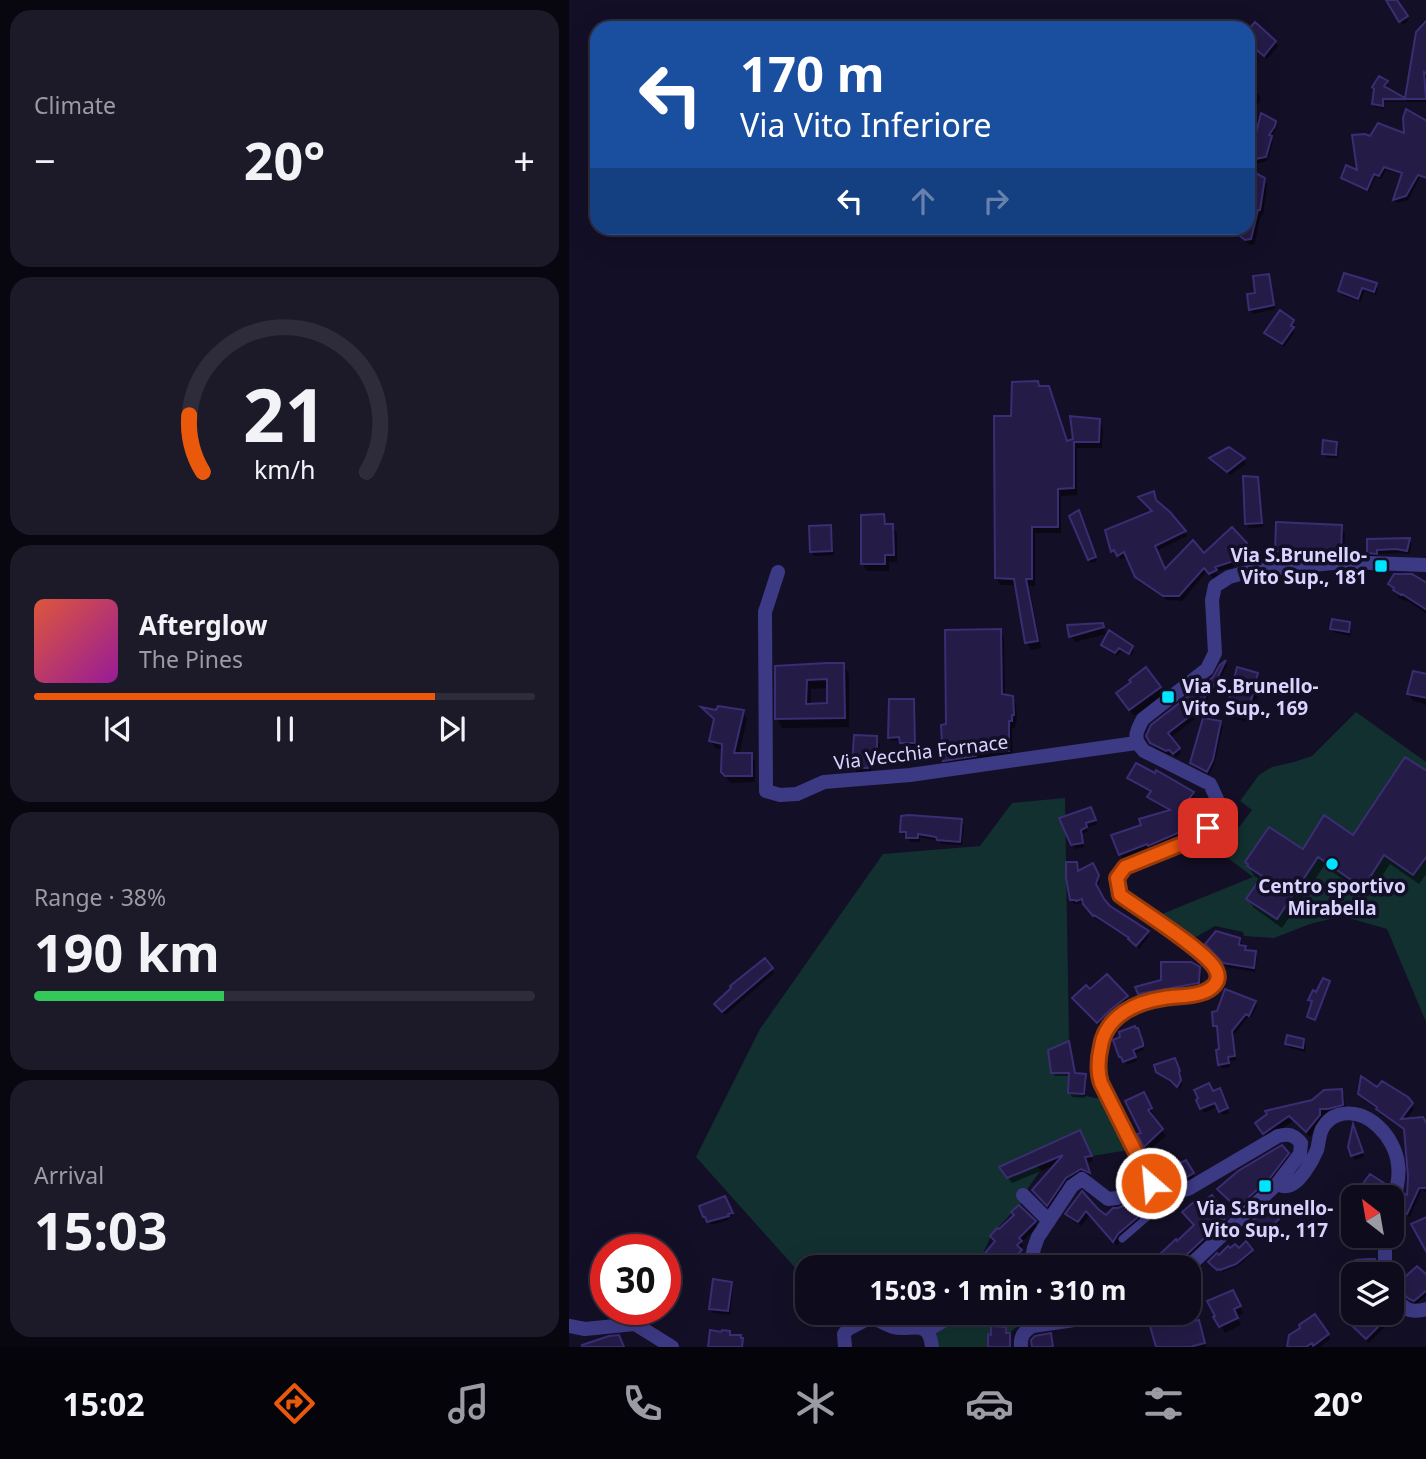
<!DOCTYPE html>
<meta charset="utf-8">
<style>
:root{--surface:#0e0b1c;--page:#1c1929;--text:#f1f3f6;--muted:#9b9ba3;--line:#2e2b3b;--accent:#ea580c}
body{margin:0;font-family:"Noto Sans",sans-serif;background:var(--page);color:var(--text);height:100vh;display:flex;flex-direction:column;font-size:26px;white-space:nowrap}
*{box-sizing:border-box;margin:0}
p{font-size:23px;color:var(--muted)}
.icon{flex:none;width:38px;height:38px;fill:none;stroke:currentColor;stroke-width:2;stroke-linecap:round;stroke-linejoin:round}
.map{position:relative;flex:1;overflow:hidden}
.sheet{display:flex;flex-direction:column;gap:10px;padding:10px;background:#08060f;width:569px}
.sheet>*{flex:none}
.hud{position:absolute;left:21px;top:21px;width:665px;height:214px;border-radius:21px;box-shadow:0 7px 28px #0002,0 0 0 2px var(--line);background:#1a4fa0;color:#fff;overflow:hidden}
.needle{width:46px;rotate:329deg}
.fabs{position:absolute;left:772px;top:1185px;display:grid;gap:14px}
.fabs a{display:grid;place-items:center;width:63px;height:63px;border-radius:14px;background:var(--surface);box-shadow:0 7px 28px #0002,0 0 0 2px var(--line);font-size:35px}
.speed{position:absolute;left:21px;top:1234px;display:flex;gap:14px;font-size:35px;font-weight:700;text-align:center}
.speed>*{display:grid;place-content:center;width:91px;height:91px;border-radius:50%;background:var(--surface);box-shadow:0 7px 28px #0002,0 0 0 2px var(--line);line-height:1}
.speed .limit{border:10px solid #d22;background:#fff;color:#111}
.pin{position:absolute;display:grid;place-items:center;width:60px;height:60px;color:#fff;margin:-30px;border-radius:14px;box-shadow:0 4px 10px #0006}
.me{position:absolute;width:77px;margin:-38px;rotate:333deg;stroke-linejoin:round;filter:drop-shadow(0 0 5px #0008)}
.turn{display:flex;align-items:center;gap:24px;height:147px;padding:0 35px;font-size:32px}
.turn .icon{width:91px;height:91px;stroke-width:2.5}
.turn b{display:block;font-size:49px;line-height:60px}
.lanes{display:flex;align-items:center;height:66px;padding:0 35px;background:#0003;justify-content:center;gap:35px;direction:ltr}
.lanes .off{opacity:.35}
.big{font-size:52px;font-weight:700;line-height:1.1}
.sheet .widget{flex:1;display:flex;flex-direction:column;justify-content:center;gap:10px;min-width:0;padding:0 24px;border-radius:21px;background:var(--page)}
.sheet .dial{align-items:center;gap:0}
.dial svg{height:182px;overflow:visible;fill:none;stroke:var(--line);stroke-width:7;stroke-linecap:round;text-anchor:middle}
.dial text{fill:var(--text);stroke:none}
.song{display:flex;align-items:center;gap:21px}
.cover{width:84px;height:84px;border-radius:10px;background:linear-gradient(135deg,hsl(10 70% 55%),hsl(300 70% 35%))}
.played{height:7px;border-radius:4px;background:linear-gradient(90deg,var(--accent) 80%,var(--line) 80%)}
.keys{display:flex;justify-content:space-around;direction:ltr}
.heat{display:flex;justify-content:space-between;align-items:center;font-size:38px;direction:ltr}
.charge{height:10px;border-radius:5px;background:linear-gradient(90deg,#34c759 38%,var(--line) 0)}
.trip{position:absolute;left:226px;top:1255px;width:406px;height:70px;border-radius:21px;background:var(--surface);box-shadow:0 7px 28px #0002,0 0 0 2px var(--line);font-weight:700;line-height:70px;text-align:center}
.tabs{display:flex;height:112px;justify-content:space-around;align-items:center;background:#06040b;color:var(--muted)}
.tabs .icon{width:49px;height:49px}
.tabs .current{color:var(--accent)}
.tabs b{font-size:32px;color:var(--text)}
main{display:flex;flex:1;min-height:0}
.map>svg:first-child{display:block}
.green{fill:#12302f}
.shadow{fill:#0007;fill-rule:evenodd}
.building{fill:#241b47;stroke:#3b2d73;stroke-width:2;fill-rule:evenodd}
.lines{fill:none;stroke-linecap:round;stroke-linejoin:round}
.service{stroke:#3d3a85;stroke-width:7}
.minor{stroke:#3d3a85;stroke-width:14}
.route-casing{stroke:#983908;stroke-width:18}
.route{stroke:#ea580c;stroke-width:12}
.poi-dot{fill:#00e5ff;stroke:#130f26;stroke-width:2.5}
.labels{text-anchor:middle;stroke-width:7;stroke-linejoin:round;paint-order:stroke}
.poi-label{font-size:19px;font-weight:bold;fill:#d9d4ff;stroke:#130f26}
.street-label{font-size:19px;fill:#d9d4ff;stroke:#130f26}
</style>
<main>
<section class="sheet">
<div class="widget"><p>Climate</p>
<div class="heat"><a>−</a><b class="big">20°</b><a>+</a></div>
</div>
<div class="widget dial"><svg viewBox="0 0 100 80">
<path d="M14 69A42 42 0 1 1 86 69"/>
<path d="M14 69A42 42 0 0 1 8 44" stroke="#ea580c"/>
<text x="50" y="56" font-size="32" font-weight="700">21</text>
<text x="50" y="72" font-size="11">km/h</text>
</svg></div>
<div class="widget">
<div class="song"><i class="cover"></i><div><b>Afterglow</b><p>The Pines</p></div></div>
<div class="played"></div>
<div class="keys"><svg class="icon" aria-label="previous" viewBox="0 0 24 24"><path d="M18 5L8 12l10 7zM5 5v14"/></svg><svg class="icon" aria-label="pause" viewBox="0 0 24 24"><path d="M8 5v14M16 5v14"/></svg><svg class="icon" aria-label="next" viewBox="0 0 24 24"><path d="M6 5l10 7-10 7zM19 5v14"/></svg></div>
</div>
<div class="widget"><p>Range · 38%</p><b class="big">190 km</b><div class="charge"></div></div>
<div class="widget"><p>Arrival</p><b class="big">15:03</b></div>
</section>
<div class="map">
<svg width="858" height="1347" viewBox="0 0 858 1347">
<rect width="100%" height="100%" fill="#130f26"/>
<path class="green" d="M787 712 857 762V1022L818 929 773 916 741 924 705 938 675 936 674 932 646 926 625 938 593 914 684 877 651 852 683 810 671 801 690 775 703 767 725 762 743 756Z
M496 798 500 1041 479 1050 482 1072 501 1073 499 1093 533 1099 560 1150 523 1156 511 1130 467 1150 464 1162 472 1170 454 1195V1201L423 1234 412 1258 397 1267H238V1281L127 1157 191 1029 314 854 411 846 443 803Z
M372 1312 373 1316 382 1312H455L456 1319 441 1333H437V1327L423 1326 422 1335H419V1347H363L358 1331 302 1317 279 1329 266 1313Z"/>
<path class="shadow" d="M819 0H826L839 21 834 25Z
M858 17V102H815V109L806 107 804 103 807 90 817 82 819 86 805 97V101H837L849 33 852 28 851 25Z
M679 33 706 42 709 46 698 59 679 43Z
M681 90 689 94 692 98 679 121V98Z
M689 118H696L706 122 708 126 702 139 704 142 698 161 686 164 684 160 687 147 685 143Z
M858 123V179L851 177 839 200 828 203 826 200 834 175 817 170 812 179 807 176 800 192 776 181 774 178 791 173 801 139 837 135Z
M679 171 695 179 698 185 694 215H692L685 245H681L660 228H679Z
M699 276 701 280 706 309 684 314 682 309Z
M807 285 809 289 807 295 795 291 792 302 773 295 771 291Z
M724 321 726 325 724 330 725 333 715 347 699 337 697 333Z
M471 388H479L483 395 499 442 506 441 530 420 534 428 533 448H508V495L492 496V533H466V586H460L472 648 462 650 458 643 448 585H432L427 578 444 417Z
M767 443 770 448 768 458H758L755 453Z
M660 449 675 460 677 464 661 475 645 463 643 459Z
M688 479 690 483 694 527 680 528 678 524Z
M585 493 588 503 600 513 618 536 587 551 596 571 635 556 677 544 680 549 664 567 647 572 649 575 644 578 638 571 613 601 598 600 570 582 559 557 552 559 549 554 546 555 545 552 554 549 585 513Z
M512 515 528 561 522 563 503 517Z
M314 516 319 526H323L328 533V562H320V571H298L294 564Z
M261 526 263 531 265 555 245 556 242 551Z
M772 527 776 534 775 559 757 561 712 558 708 551Z
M799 540H840L843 544 840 554 831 553 809 554V557H802L800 553Z
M822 584 858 585V614L837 600 836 601 830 598Z
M533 624 537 634 506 642 502 636Z
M780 624 782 628V636L766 633 763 628Z
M431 631 435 638 436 697H443L447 705 448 722 447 721 446 728H443L444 758 379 767 375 760 379 726Z
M534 645 563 647 565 651 562 656 552 651 548 656 536 648Z
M656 662 658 665 644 696 640 693 635 712 601 738 612 753 607 757 603 753 600 755 586 748 579 738 645 678Z
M274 665 280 674V727L213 728 208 718V667ZM260 688 259 705H242V689Z
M688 674 692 681 684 716 662 711V714L683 720 682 723 663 718 659 711Z
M858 675V706L853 703 844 701 840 694Z
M590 688 594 695 565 716 554 701Z
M344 701 346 704 347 746H335L332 740 322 741 320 737Z
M136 710 174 712 178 719 170 755H182L186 762V782L162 783 159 780 154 772 155 750 146 748 142 740 146 721Z
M651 723 654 727 645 765 640 775 625 767 622 763Z
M307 737 311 745V755L308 757 306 767 303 769 302 775H289L285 768Z
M858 773V873L850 884 821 864 799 897 755 866 713 928 685 908 679 899 692 880 685 876 678 863 734 851 785 838Z
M560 778 623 793 626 797 622 802 631 806 633 810 620 833 583 849 582 847 553 858 551 854 574 826 601 812 583 801 580 797 583 793 562 782Z
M523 813 528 824 517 828 519 831 513 834 515 847 506 849 493 819Z
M392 821 395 825 393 845 372 844 371 841 351 837V842H341L338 836 335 835 332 831Z
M507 864 510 873 523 866 531 881 528 890 540 907 578 932 580 936 570 949 561 940 528 919H527L515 903 505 904 503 899Z
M670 939 673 943 672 947 675 948 678 952 686 953 688 957 686 972 658 967 638 945Z
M202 969 205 973 156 1015 150 1008Z
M630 969 633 975 632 989 574 1000 570 994 594 981Z
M760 983 761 984 746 1020 741 1018 740 1016 745 1002 741 1000Z
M521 991 557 997 561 1004 533 1029 510 1005 506 998Z
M686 1002 688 1006 682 1018 680 1016 664 1036 667 1060 660 1061 661 1067 653 1068 651 1064 652 1051 650 1029H648L646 1025Z
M570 1034 575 1050 565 1054 568 1061 558 1065 555 1060Z
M734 1040 737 1045 736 1052 721 1048 718 1044Z
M499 1044 507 1075 515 1076 518 1080 516 1098 503 1097 501 1093 502 1076H486L483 1072Z
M607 1063 612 1075 610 1076 613 1085 610 1089 591 1075 588 1071Z
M809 1089 842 1104 845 1109 836 1121 858 1127V1194L853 1189 841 1217 835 1214 833 1210 839 1197 841 1169 837 1131 811 1114 808 1108 793 1099 790 1094Z
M772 1091 775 1096 776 1110 763 1114 753 1115 754 1122 741 1137 724 1121 699 1138 691 1129 744 1102Z
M643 1093 653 1094 660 1113 654 1115 649 1106 635 1113 629 1100Z
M574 1094 585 1115 582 1116 597 1136 579 1151 571 1135 574 1133Z
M785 1129 795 1157 786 1160 783 1155Z
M514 1137 524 1161 517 1163 522 1177 516 1174 482 1210 468 1196 465 1190 489 1164 443 1183 435 1173Z
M718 1154 722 1160 673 1213 654 1196 651 1190Z
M616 1162 626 1178 615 1184 605 1168Z
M513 1194 537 1217 579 1208 582 1213 551 1240 548 1246 521 1215 512 1226 501 1219 498 1214Z
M642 1197 660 1222 614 1267H585L626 1226 630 1208Z
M155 1198 164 1216 159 1218 160 1220 142 1225 140 1220Z
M708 1220 711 1224 699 1236 685 1221Z
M465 1222 468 1227 452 1243 454 1246 450 1250 454 1256 448 1262 450 1266 449 1267H414L418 1264 414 1258 428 1243 423 1236Z
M677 1244 684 1253 669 1266 654 1272 652 1270 650 1271 643 1264 650 1257 670 1250Z
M858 1276V1295L847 1304 831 1290Z
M162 1284 164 1288 161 1315 144 1313 142 1308Z
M667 1299 674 1313 668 1317 672 1325 656 1333 647 1318Z
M822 1311 826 1316 800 1343 777 1319 803 1320 822 1312Z
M629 1322 633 1328 637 1347H588L607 1327Z
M759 1335 761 1339 751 1347H720Z"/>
<path class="building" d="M817 0H828L839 16 830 22Z
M858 20V74L855 72 857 99H814V106L803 104 805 89 803 87 810 76 819 81 815 86 836 98 847 32Z
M686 22 707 41 695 56 679 43V30Z
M837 109 858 121V178L849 175 837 196 824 200 833 173 815 167 810 176 805 174 798 190 772 178 777 165 788 170 783 135 796 134 801 136 809 123 835 133 834 118Z
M692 113 707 121 706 126 700 135 703 136 697 157 682 160 686 144 683 143 685 132 687 133Z
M679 169 696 178 691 210H689L682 239 676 240 661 228H679Z
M775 273 808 283 805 292 793 288 789 299 769 291Z
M700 274 705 305 680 310 678 294 686 293 684 276Z
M711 310 725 320 722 326 725 327 713 344 695 333Z
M469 381 470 386H480L498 441 504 439 501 416 531 419 530 442H505V488L489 489V527H463V579H457L469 641 456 643 445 579 426 578 425 416H442L443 382Z
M754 440 768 442 767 455 753 454Z
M660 447 676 458 658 472 640 458Z
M674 476 689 477 693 523 676 524Z
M585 491 587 500 601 512 617 531 586 546 596 569 624 540 635 553 663 527 678 543 662 562 646 567 648 570 640 574 635 568 610 596H594L566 577 555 552 548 556 545 550 542 552 536 530 583 511 569 497Z
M510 510 527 557 519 560 500 516Z
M315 514 316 524H324L325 555H316V564H292V515Z
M707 522 773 525 772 553 752 554 706 551Z
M262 525 263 551 241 552 240 526Z
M841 538 838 551 827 549 808 550V554L798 553V539Z
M825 574H843L858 583V610L833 594 832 595 824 590 825 588 819 584Z
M763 619 781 622 780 632 761 629Z
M534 623 535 627 500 637 498 625Z
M432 629 433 694 444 696 445 715H443V721H440V751L407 752V756L374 761 372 725 377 724 376 630Z
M540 630 564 646 560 654 550 648 546 653 532 645Z
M657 660 641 693 638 690 633 707 599 733 611 748 604 754 600 750 597 751 581 743 577 736 582 725 644 677 651 665Z
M258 663H275L276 718 206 719V666ZM258 679V703L237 704 238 680Z
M577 667 592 687 560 710 547 693 562 682 560 680Z
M668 667 689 673 678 717 657 711Z
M844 671 858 674V698L838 694Z
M320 699H345L346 743H331L330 737 319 738Z
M149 706 175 710 165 753H183V776H156L152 772 153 744 140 741 145 719 132 707 147 710Z
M634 718 652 721 644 760 638 772 621 763Z
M285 735 308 736V747L305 750 303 760 300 762 299 768H283Z
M836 757 858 771V856L844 875 815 855 794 888 749 857 708 919 677 899 693 876 678 866 679 864 676 862 700 827 734 849 755 815 784 835Z
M567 763 586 773 587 770 625 792 620 799 632 805 618 829 579 846 578 844 550 855 542 835 572 825 570 819 601 810 578 797 582 791 558 778Z
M522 807 527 820 517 823 518 827 512 830 514 843 502 845 490 818Z
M340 815 393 819 391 842 368 840 367 837 349 834V838H337V832H331L332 816Z
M497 862H508L509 871 524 863 530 875 527 884 535 899 541 906 580 931 567 946 559 939 560 938 525 915 524 916 514 904 513 899 507 901 506 900H501L497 878Z
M647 931 671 938 670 945 677 946 676 950 687 951 685 968 654 963 636 944Z
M196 958 204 968 153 1012 145 1004 162 988 161 986Z
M592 962H622L631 967 630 983 569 994 566 987 592 980Z
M538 974 559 996 541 1010 528 1023 503 998 517 985 521 989Z
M754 978 761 981 746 1020 738 1017 743 1001 739 1000 744 990 747 992Z
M656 989 687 1001 680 1016 677 1014 663 1031 666 1056 659 1057 660 1063 649 1065 647 1050 650 1049 648 1026H644L643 1012 648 1011Z
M566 1026 567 1028H569L574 1043V1046L564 1050 567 1057 554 1062 552 1057H550L544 1040 551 1037 550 1032Z
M718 1035 735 1039 734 1048 716 1044Z
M500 1041 506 1073 517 1074 515 1094 499 1093 500 1073H482L479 1050Z
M606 1058 611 1071 610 1072 612 1080 608 1087 602 1081 587 1072 585 1065Z
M792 1076 808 1087 813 1081 839 1097 844 1103 832 1119 854 1117 858 1124V1188H850L838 1214 831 1210 836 1194 838 1195 839 1176 835 1129 807 1109 808 1107 789 1094Z
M640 1083 644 1091 651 1088 659 1108 650 1112 646 1103 631 1109 627 1100 629 1098 625 1090Z
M773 1089 774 1105 759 1109H751V1115L737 1132 720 1116 694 1134 686 1123 698 1114 696 1111 743 1100 755 1090Z
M575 1092 583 1108 579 1110 594 1129 575 1147 568 1134 572 1133 556 1101Z
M784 1124 794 1152 782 1156 779 1147Z
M511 1130 523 1156 516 1157 521 1173 512 1169 497 1178 478 1206 463 1190 494 1155 438 1178 430 1167Z
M713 1145 720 1153 701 1178 668 1208 648 1189 669 1171Z
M617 1160 625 1173 611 1181 603 1167Z
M801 1174 818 1185 815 1197H784Z
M513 1191 529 1209 537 1215 544 1208H549L566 1201 571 1195 581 1207 549 1234 544 1242 517 1211 509 1222 496 1214Z
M643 1195 659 1216 612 1260 607 1267H583L593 1258 590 1255 607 1239 608 1241 625 1225 613 1212 626 1201 630 1205Z
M156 1196 164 1213 159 1214 160 1216 138 1222 136 1217H134L130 1206Z
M450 1205 467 1221 450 1238 453 1241 448 1245 453 1250 446 1257 449 1260 443 1267H422L412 1258 426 1241 421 1236 428 1228 430 1229 445 1215 442 1212Z
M697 1207 710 1219 696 1233 683 1221Z
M858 1217V1253L842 1224Z
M677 1241 684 1250 667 1264 651 1270 650 1269 648 1270 639 1262 648 1253 650 1255 659 1246 661 1248 666 1244 670 1248Z
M799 1259H806V1274H789L787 1260Z
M848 1266 858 1275V1290L845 1301 840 1299 826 1286Z
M144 1279 163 1282 159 1311 140 1309Z
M664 1290 672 1306 665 1309 669 1318 650 1327 644 1317 646 1316 638 1301Z
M822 1308 825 1311 797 1339 775 1318 782 1312H799L803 1317 808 1312H822Z
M746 1314 760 1334 744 1346 743 1343 737 1347H718L720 1335 731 1328 730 1325Z
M605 1320 607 1325 630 1320 636 1343 621 1347H587L581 1326Z
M422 1326 437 1327V1333H441V1347H419V1334L422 1335Z
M141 1330 152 1332 153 1330 161 1331V1335H172V1338H174L173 1347H139Z
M482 1333 484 1347H463L462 1340 466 1336Z
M50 1335 55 1347H13V1345L40 1336Z"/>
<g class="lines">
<path class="service" d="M553 1239 605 1194"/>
<path class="minor" d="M209 572 196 612 197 791 211 795 228 794 255 782 341 775 567 743
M708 1184C712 1185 714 1187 718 1186 730 1185 744 1160 748 1150 750 1143 750 1135 753 1129 757 1122 762 1117 769 1115 798 1106 826 1137 829 1164 831 1179 827 1192 822 1206
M454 1195 480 1221
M816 1236V1274
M461 1267 465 1248 469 1237 503 1186 513 1179 539 1199 548 1198 562 1192
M619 1267 708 1184 731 1154 732 1143C725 1135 720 1133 709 1136L619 1189C602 1195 588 1194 579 1177L532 1083C528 1071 529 1058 532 1045 542 997 595 1000 632 993 640 990 650 985 649 974 646 957 568 907 551 895L548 879 556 867 613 844 639 828 646 814 648 799 641 784 575 751C564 739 566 733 574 719L638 669 646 653 643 600 646 586 660 577 682 571 774 562 858 565
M822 1294C836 1308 837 1314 858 1309
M462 1312 464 1326
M0 1326 16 1329 66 1324 103 1347
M357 1331 390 1312
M276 1347 275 1334 279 1329 302 1317C309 1320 316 1324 324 1327 342 1332 360 1317 363 1347
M452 1347C451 1336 455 1331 464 1326L560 1312"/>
</g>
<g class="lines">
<g class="route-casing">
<path id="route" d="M582 1183 532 1083C528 1071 529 1059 532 1046 537 1016 567 1002 595 998 607 996 620 997 632 993 642 990 653 982 647 970 639 952 570 909 551 895L548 878 556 867 613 844 639 828"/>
</g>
<use href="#route" class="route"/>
</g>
<g class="poi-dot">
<rect x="805" y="559" width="14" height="14" rx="3.5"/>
<rect x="592" y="690" width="14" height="14" rx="3.5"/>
<circle cx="763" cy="864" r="7"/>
<rect x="689" y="1179" width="14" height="14" rx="3.5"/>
</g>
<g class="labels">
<g class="poi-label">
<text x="798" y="562" text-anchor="end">Via S.Brunello-<tspan x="798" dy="22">Vito Sup., 181</tspan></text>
<text x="613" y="693" text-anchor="start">Via S.Brunello-<tspan x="613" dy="22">Vito Sup., 169</tspan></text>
<text x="763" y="893">Centro sportivo<tspan x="763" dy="22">Mirabella</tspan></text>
<text x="696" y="1215">Via S.Brunello-<tspan x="696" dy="22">Vito Sup., 117</tspan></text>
</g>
<g class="street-label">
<text transform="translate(352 752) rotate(-7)" y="7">Via Vecchia Fornace</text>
</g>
</g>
</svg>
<div class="fabs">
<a><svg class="needle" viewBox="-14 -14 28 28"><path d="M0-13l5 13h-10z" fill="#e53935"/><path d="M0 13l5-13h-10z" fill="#9b9ba3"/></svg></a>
<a><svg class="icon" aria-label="layers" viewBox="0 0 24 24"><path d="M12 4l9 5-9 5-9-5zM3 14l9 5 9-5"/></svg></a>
</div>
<div class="speed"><div class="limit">30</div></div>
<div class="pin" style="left:639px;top:828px;background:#d93025"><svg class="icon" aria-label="arrive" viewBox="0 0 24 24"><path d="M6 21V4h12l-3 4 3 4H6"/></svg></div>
<svg class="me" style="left:582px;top:1183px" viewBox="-20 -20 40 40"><circle r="17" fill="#ea580c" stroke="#fff" stroke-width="3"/><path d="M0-11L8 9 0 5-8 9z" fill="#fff"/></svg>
<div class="trip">15:03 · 1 min · 310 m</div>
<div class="hud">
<div class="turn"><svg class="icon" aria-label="left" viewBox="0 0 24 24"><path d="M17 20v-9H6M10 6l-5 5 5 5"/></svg><div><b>170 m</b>Via Vito Inferiore</div></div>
<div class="lanes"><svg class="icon" aria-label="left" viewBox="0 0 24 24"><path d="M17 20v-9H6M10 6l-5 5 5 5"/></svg><svg class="icon off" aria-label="ahead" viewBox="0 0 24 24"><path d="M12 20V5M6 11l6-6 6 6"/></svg><svg class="icon off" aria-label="right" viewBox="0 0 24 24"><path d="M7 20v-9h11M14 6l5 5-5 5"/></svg></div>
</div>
</div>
</main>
<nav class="tabs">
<b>15:02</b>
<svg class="icon current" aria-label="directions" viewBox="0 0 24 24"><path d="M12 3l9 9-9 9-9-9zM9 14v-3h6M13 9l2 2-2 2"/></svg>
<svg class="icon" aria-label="music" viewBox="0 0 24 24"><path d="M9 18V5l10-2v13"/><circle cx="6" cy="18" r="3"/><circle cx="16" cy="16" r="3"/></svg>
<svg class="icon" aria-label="phone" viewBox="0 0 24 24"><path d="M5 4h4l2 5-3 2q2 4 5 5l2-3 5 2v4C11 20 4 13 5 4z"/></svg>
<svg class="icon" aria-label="climate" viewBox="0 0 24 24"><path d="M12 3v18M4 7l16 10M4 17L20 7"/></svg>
<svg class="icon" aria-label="car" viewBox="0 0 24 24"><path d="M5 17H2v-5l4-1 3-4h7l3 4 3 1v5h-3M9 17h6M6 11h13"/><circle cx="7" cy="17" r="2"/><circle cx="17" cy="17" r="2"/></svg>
<svg class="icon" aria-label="filters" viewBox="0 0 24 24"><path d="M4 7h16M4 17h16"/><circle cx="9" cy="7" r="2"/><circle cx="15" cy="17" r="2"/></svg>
<b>20°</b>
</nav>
